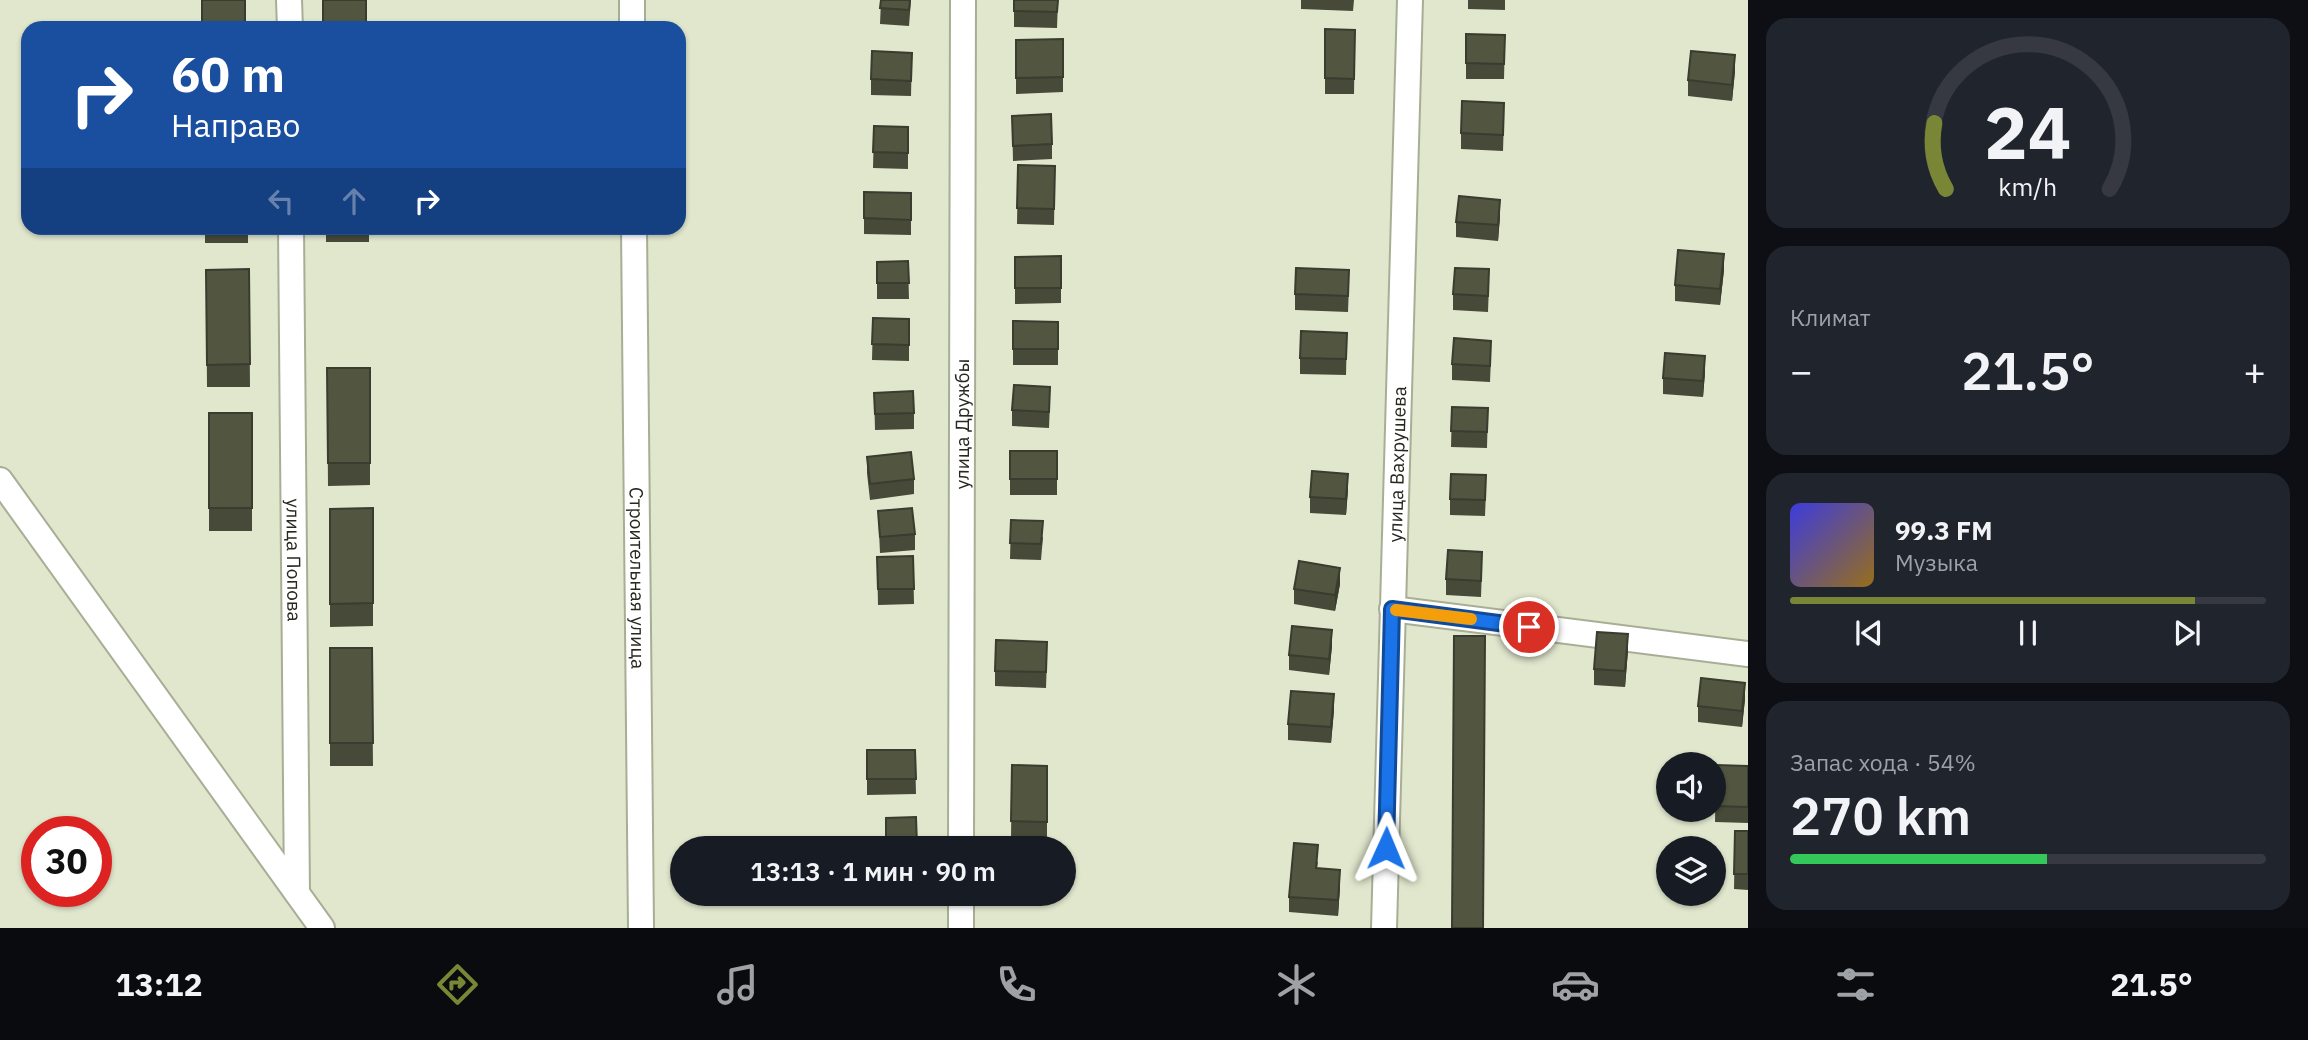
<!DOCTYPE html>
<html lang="ru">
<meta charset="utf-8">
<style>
:root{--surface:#171b24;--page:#20242c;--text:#f1f3f6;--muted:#9ea1a6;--line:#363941;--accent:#798635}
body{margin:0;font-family:"IBM Plex Sans",sans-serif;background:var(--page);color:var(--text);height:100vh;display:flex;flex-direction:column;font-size:26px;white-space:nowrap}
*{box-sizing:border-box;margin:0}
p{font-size:23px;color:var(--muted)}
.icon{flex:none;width:38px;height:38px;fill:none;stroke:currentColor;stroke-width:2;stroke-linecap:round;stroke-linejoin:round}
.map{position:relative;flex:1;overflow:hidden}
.details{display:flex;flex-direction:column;gap:18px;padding:18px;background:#0d0f14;width:560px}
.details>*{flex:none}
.guide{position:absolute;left:21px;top:21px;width:665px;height:214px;border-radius:21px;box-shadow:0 2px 5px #0004;background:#1a4fa0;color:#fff;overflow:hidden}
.tools{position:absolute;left:1656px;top:752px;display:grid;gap:14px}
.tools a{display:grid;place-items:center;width:70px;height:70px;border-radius:50%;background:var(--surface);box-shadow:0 2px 5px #0004;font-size:35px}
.speed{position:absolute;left:21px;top:816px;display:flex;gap:14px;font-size:35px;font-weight:700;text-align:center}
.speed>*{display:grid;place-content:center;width:91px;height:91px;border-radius:50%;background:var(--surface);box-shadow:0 2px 5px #0004;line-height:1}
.speed .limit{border:10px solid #d22;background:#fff;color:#111}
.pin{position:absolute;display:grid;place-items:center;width:60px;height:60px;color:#fff;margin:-30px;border:4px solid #fff;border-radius:50%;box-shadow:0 2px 7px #0007}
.me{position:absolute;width:77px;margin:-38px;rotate:1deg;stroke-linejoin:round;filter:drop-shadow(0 0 5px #0008)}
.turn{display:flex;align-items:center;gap:24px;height:147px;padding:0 35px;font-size:32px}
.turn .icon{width:91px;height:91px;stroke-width:2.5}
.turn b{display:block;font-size:49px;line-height:60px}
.lanes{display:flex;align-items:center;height:66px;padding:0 35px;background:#0003;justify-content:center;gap:35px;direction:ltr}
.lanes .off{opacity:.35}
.big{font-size:52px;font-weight:600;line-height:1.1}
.details .card{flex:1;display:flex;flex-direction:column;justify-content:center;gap:10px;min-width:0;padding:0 24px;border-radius:21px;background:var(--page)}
.details .dial{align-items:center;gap:0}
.dial svg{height:182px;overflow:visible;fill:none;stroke:var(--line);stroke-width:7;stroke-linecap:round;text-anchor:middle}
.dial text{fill:var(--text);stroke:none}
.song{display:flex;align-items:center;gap:21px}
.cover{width:84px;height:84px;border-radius:10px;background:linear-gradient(135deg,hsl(240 70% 55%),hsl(40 70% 35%))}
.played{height:7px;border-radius:4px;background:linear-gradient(90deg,var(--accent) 85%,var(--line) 85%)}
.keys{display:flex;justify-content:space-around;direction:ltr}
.heat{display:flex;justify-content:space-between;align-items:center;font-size:38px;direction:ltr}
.charge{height:10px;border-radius:5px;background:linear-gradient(90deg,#34c759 54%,var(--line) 0)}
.trip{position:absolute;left:670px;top:836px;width:406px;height:70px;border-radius:35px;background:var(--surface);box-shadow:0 2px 5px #0004;font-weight:600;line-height:70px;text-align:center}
.tab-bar{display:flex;height:112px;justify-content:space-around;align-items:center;background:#090b0e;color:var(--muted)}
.tab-bar .icon{width:49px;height:49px}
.tab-bar .active{color:var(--accent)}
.tab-bar b{font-size:32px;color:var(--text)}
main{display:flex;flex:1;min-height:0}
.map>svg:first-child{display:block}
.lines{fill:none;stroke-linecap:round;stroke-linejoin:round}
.street-casing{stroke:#a8ae95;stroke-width:28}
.street{stroke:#fff;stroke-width:24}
.wall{fill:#474a38}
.shaded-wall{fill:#393c2e}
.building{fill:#525641;stroke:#393c2e;stroke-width:2}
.route-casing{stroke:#114b97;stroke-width:18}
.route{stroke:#1a73e8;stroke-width:12}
.slow{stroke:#f59e0b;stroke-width:12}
.labels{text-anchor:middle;stroke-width:7;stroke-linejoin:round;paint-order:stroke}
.street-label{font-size:19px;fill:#27291f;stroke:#fff}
</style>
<main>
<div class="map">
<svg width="1748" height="928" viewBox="0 0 1748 928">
<rect width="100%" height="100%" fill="#e1e7cd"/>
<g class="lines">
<g class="street-casing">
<g id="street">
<path d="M289 0 290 28"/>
<path d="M632 0V28"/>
<path id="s1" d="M291 228 297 893"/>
<path id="s2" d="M634 228 641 928"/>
<path d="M0 480 322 928"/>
<path d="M1392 609 1748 654"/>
<path id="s3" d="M961 849 963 0"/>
<path d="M961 928V894"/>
<path id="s4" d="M1384 928 1410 0"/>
</g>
</g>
<use href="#street" class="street"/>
</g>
<path class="wall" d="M881 0H911L909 26 880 24Z
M1014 0H1058L1057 28 1014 27Z
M1301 0H1354L1353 11 1301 9Z
M1468 0H1505V10L1468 9Z
M1325 29 1355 30 1354 94H1325Z
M1466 34 1505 35 1504 79H1466Z
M1063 39V92L1016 94V40Z
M912 53 911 96 871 95V79Z
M1735 71 1732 101 1688 96V80Z
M1012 116 1052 144V159L1013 161Z
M1504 119 1503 151 1461 149V133Z
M874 126 908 127V169L873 168Z
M1018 165 1055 166 1054 225 1017 224Z
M911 193V235L864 234V218Z
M1500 216 1498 241 1456 237V222Z
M205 228H248V243H205Z
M326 228H369V242H326Z
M1061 256V303L1015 304V257Z
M908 261 909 299H877V262Z
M249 269 250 387H207L206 270Z
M1724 270 1720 305 1675 301V285Z
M1349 285 1348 312 1295 310V294Z
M1489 285 1488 312 1453 310V294Z
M873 318 909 319V361L872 360Z
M1013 321 1058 322V365H1013Z
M1347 333 1346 375 1300 374V358Z
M1491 357 1490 382 1452 380V364Z
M327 368H370V485L328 486Z
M1705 372 1703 397 1663 394V378Z
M874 393 914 413V429L875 430Z
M1050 403 1049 428 1012 426V410Z
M1452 407 1488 408 1487 448 1451 447Z
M209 413H252V531H209Z
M1010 451H1057V495H1010Z
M867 457 914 479V494L870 500 867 473Z
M1348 489 1346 515 1310 513V497Z
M1486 491 1485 516 1450 515V499Z
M373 508V626L330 627V509Z
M878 511 915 534V550L880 553Z
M1011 520 1043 537 1041 560 1010 559Z
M913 556 914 604 878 605 877 557Z
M1482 568 1481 597 1446 595V579Z
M1340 584 1335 611 1294 604V589Z
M1332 646 1329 675 1289 670V655Z
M330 648H372L373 766H330Z
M1628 650 1625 687 1594 685V669Z
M1047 658 1046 688 995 686V671Z
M1745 699 1742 727 1698 722V706Z
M1334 710 1331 743 1288 740V724Z
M867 750H915L916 794 867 795Z
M1012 765 1047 766V837H1011Z
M1716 765 1748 766V823L1715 822Z
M916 817 917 849H886V818Z
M1735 831H1748V890L1734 889Z
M1318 861 1317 869 1340 886 1338 916 1289 912V897Z"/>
<path class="shaded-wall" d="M1735 55V71L1732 101V85Z
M1500 200V216L1498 241V225Z
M1724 254V270L1720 305V289Z
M1705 356V372L1703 397V381Z
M1348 474V489L1346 515V499Z
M1340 568V584L1335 611V595Z
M1332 630V646L1329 675V659Z
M1628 634V650L1625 687V671Z
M1745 683V699L1742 727V711Z
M1334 694V710L1331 743V727Z
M1340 870V886L1338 916V900Z"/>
<path class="building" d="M202 0H245V28H202Z
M323 0H366V28H323Z
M881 0H910L909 10 880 8Z
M1014 0H1058L1057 12 1014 11Z
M1325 29 1355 30 1354 79 1325 78Z
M1466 34 1505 35 1504 64 1466 63Z
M1063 39V77L1016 78V40Z
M872 51 912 53 911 81 871 79Z
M1691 51 1735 55 1732 85 1688 80Z
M1462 101 1504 103 1503 135 1461 133Z
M1051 114 1052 144 1013 146 1012 116Z
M874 126 908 127V153L873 152Z
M1018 165 1055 166 1054 209 1017 208Z
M864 192 911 193V220L864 218Z
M1459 196 1500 200 1498 225 1456 222Z
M1678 250 1724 254 1720 289 1675 285Z
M1061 256V288H1015V257Z
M908 261 909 283H877V262Z
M1296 268 1349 270 1348 296 1295 294Z
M1455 268 1489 269 1488 296 1453 294Z
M249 269 250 364 207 365 206 270Z
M873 318 909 319V345L872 344Z
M1013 321 1058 322V349H1013Z
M1301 331 1347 333 1346 359 1300 358Z
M1454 338 1491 341 1490 366 1452 364Z
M1665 353 1705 356 1703 381 1663 378Z
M327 368H370V463H328Z
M1014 385 1050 387 1049 412 1012 410Z
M913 391 914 413 875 414 874 393Z
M1452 407 1488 408 1487 432 1451 431Z
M209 413H252V508H209Z
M1010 451H1057V479H1010Z
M911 452 914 479 870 484 867 457Z
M1312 471 1348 474 1346 499 1310 497Z
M1451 474 1486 475 1485 500 1450 499Z
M373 508V603L330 604V509Z
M912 508 915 534 880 537 878 511Z
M1011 520 1043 521 1041 544 1010 543Z
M1448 550 1482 552 1481 581 1446 579Z
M913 556 914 589H878L877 557Z
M1299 561 1340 568 1335 595 1294 589Z
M1292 626 1332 630 1329 659 1289 655Z
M1597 632 1628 634 1625 671 1594 669Z
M1454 636H1485L1483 928H1452Z
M996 640 1047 642 1046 672 995 671Z
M330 648H372L373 743H330Z
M1701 678 1745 683 1742 711 1698 706Z
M1291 691 1334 694 1331 727 1288 724Z
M867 750H915L916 779H867Z
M1012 765 1047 766V822L1011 821Z
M1716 765 1748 766V807L1715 806Z
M916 817 917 845 886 846V818Z
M1735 831H1748V874H1734Z
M1294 843 1318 845 1316 868 1340 870 1338 900 1289 897Z"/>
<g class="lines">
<g class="route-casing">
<path id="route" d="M1386 848 1392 609 1529 627"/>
</g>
<use href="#route" class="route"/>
<path class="slow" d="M1396 610 1471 619"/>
</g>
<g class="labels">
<g class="street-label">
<text dy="7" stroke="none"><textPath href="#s3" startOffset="425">улица Дружбы</textPath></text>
<text dy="7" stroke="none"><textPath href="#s4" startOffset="464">улица Вахрушева</textPath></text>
<text dy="7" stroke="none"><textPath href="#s1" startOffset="332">улица Попова</textPath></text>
<text dy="7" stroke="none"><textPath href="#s2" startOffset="350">Строительная улица</textPath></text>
</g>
</g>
</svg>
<div class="tools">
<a><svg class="icon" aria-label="sound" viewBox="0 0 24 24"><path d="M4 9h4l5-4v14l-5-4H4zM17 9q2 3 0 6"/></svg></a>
<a><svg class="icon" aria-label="layers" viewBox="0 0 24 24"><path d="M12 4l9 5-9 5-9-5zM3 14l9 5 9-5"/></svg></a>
</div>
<div class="speed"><div class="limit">30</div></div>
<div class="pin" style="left:1529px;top:627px;background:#d93025"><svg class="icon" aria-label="arrive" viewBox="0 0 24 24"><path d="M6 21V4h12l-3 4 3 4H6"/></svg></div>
<svg class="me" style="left:1386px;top:848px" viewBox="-20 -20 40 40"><path d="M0-17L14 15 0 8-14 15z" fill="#1a73e8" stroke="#fff" stroke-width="4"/></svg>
<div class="trip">13:13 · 1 мин · 90 m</div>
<div class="guide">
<div class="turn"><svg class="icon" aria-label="right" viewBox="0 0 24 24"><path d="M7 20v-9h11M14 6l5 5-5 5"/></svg><div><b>60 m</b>Направо</div></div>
<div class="lanes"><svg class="icon off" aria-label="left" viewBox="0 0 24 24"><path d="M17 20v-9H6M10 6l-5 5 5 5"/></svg><svg class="icon off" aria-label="ahead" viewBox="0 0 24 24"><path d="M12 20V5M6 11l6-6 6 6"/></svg><svg class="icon" aria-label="right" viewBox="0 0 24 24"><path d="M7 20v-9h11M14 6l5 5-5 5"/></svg></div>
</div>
</div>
<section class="details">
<div class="card dial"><svg viewBox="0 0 100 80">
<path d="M14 69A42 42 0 1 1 86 69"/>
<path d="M14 69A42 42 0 0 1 9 40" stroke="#798635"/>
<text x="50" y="56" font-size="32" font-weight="700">24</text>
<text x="50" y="72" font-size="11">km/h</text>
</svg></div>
<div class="card"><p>Климат</p>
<div class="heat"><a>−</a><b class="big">21.5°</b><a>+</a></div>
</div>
<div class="card">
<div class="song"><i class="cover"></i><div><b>99.3 FM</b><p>Музыка</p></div></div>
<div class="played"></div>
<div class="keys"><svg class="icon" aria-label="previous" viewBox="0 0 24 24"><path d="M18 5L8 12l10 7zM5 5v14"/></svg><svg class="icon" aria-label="pause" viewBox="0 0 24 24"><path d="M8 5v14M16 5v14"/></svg><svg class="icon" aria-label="next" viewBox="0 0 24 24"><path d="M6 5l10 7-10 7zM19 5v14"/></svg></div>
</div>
<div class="card"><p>Запас хода · 54%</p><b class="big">270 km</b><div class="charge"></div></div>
</section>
</main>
<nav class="tab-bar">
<b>13:12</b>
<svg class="icon active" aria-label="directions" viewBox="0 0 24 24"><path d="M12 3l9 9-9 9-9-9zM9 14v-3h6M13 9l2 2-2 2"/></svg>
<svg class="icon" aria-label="music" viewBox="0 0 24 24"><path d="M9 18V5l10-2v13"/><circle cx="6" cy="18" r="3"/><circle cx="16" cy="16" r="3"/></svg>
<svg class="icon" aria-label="phone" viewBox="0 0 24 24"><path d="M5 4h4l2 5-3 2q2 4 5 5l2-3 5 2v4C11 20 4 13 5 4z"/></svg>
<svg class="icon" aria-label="climate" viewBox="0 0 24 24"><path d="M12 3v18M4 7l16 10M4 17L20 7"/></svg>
<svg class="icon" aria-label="car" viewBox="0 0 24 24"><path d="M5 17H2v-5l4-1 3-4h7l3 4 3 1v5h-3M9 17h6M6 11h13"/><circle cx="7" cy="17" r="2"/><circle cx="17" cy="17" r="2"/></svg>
<svg class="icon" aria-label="filters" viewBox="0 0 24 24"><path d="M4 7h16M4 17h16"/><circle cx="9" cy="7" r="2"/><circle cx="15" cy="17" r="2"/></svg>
<b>21.5°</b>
</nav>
